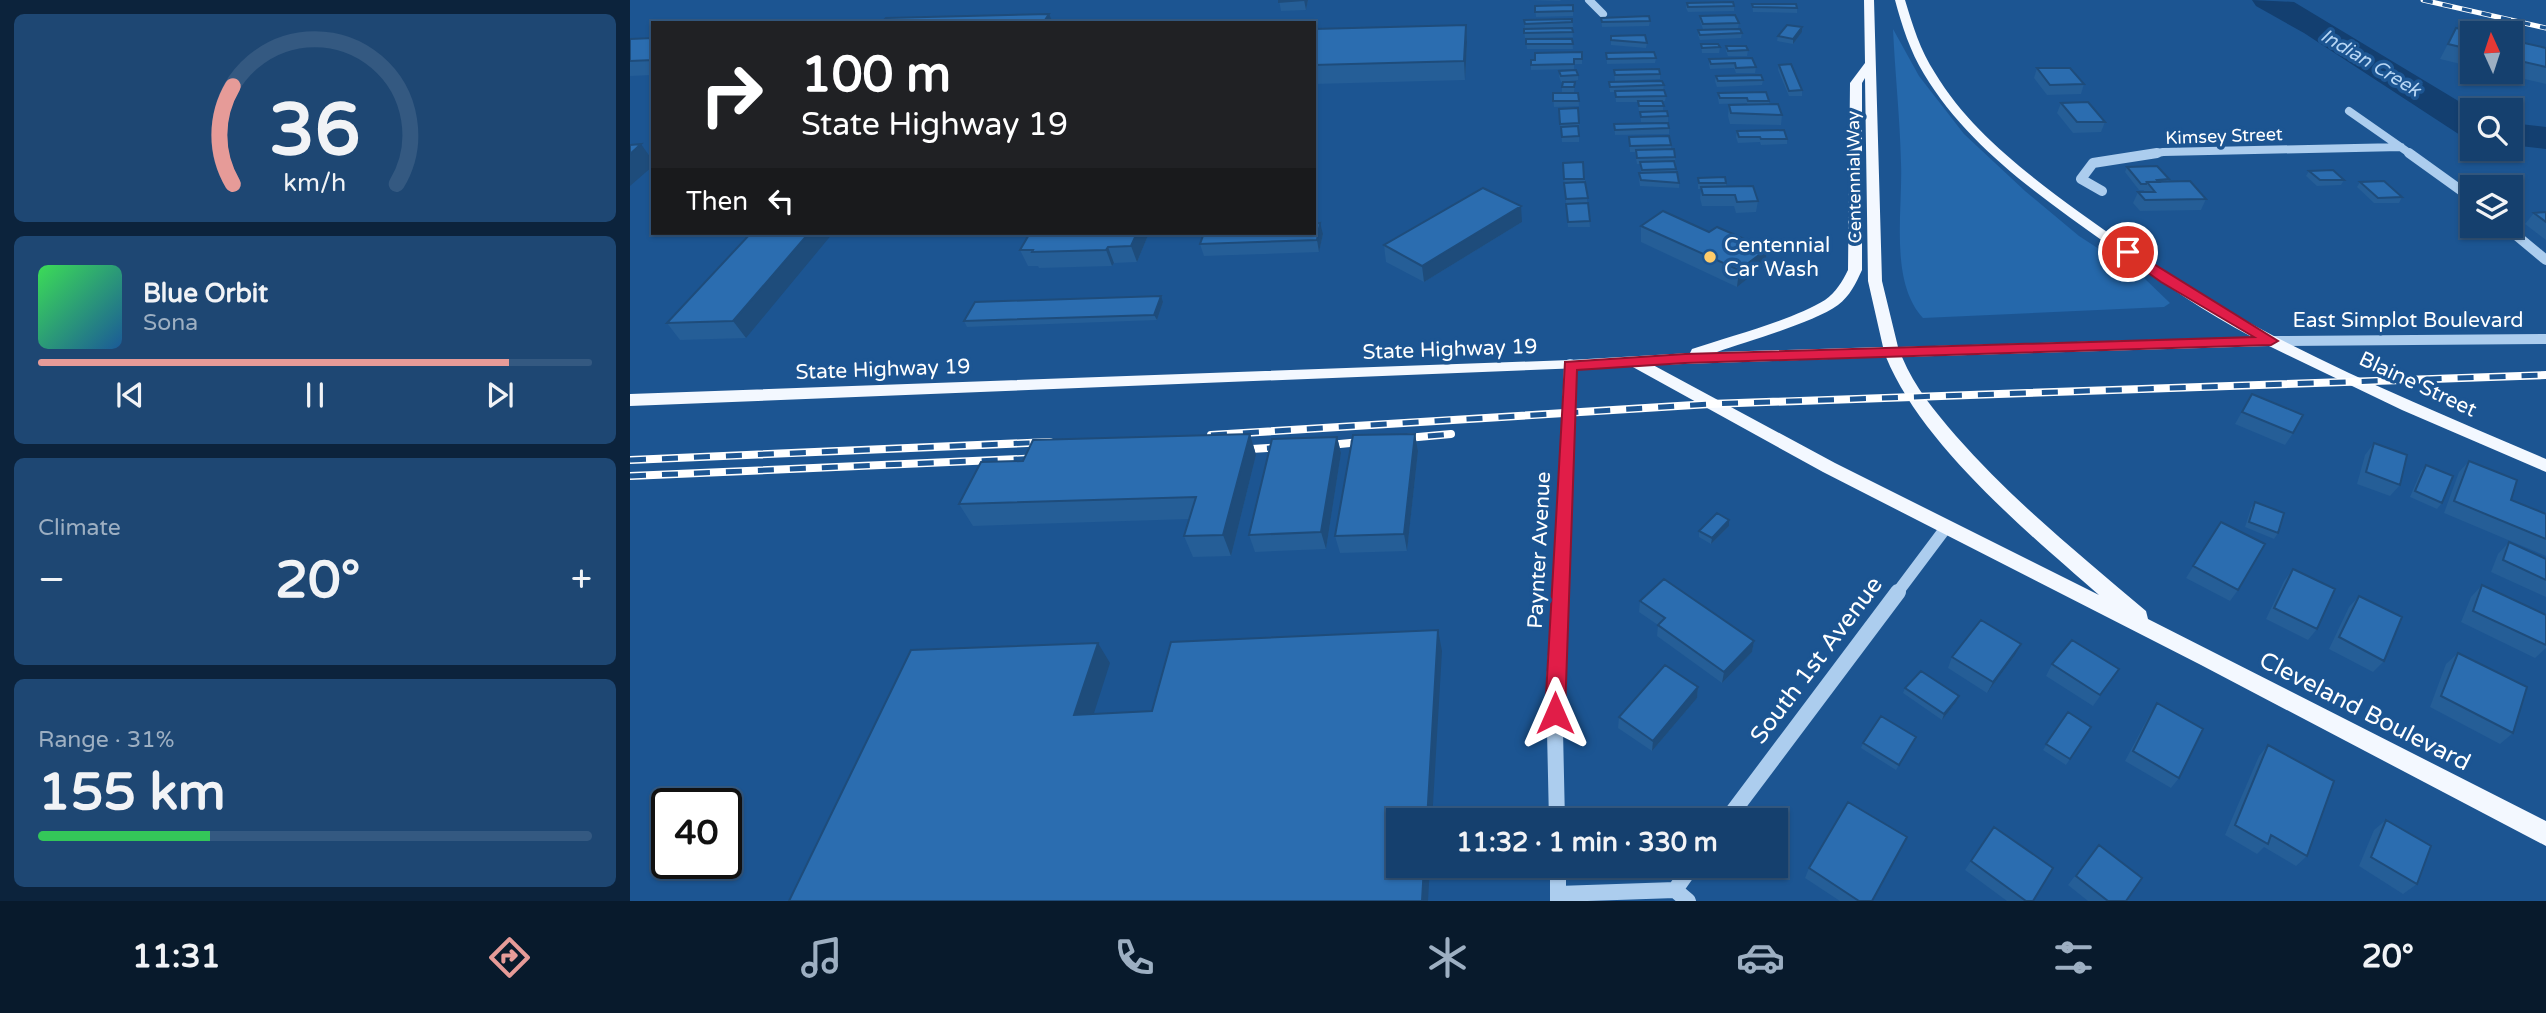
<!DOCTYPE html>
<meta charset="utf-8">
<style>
:root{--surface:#15406e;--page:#1e4773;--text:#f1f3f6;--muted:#9dafc2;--line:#345981;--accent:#e69b98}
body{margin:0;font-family:"Varela Round",sans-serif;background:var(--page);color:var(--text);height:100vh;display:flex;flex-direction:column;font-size:26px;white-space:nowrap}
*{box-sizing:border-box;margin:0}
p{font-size:23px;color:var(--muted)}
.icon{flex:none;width:38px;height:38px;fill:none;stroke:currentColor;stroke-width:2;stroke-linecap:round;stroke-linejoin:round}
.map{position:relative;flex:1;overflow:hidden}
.panel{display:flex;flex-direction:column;gap:14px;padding:14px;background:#0c233c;width:630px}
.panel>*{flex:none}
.hud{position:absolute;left:21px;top:21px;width:665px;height:214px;border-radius:0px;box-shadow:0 2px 5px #0004,0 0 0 2px var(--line);background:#202124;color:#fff;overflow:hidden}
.needle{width:46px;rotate:357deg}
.tools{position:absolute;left:1830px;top:21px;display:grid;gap:14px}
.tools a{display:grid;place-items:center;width:63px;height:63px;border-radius:0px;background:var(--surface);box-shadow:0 2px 5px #0004,0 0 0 2px var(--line);font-size:35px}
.speed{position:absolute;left:21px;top:788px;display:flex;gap:14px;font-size:35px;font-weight:700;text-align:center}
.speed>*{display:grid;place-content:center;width:91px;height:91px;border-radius:50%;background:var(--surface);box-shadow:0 2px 5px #0004,0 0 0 2px var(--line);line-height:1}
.speed .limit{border:4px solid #111;border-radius:10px;background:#fff;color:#111}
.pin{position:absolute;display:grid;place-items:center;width:60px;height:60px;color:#fff;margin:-30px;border:4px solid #fff;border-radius:50%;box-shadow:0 2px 7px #0007}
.me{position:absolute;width:77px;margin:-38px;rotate:0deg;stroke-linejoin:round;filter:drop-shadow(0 0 5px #0008)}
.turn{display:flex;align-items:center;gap:24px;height:147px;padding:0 35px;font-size:32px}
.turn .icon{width:91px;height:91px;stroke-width:2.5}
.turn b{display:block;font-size:49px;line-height:60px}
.then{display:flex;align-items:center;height:66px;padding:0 35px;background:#0003;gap:14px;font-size:26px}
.big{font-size:52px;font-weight:700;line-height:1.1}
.panel .tile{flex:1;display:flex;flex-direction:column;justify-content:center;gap:10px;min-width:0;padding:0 24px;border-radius:10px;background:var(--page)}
.panel .dial{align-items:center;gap:0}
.dial svg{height:182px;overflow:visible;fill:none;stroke:var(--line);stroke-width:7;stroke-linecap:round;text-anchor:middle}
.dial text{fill:var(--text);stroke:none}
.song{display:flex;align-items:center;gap:21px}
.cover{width:84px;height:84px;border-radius:10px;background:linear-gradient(135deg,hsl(130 70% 55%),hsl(210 70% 35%))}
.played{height:7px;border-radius:4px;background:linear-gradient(90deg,var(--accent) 85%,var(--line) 85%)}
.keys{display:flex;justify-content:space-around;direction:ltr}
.heat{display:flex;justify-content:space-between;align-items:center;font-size:38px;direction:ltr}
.charge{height:10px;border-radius:5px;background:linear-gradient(90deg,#34c759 31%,var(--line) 0)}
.trip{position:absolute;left:756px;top:808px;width:402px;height:70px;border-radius:0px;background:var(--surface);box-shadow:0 2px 5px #0004,0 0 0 2px var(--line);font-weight:700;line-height:70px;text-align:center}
.tabs{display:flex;height:112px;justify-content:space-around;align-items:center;background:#081a2c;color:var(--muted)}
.tabs .icon{width:49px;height:49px}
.tabs .on{color:var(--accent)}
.tabs b{font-size:32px;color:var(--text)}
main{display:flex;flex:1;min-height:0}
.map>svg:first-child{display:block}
.green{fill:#2568ab}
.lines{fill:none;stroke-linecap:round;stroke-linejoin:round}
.river{fill:#133f70;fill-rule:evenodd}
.minor-far3{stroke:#accdee;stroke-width:8}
.minor-far2{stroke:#accdee;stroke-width:10}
.minor-far1{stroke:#accdee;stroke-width:12}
.minor{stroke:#accdee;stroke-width:16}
.major{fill:#f3f8ff;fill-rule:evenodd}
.rail-far1-casing{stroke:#fff;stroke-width:5}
.rail-casing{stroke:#fff;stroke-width:8}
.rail-far1{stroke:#1c5592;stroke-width:3.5;stroke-dasharray:10;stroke-linecap:butt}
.rail{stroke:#1c5592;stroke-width:5;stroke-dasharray:16;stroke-linecap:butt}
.wall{fill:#255e97}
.shaded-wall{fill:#1e4c7b}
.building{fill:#2b6db0;stroke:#1e4c7b;stroke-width:2}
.route{fill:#e11d48;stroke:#92132f;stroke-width:2}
.poi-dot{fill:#ffcc6a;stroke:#1c5592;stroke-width:2.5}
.labels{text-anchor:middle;stroke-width:7;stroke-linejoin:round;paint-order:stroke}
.far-street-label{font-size:18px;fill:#fff;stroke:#1c5592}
.far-water-label{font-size:19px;font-style:italic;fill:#b8d7f5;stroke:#1c5592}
.poi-label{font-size:21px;fill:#fff;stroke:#1c5592;text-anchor:start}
.street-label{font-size:21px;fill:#fff;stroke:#1c5592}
.near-street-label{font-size:24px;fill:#fff;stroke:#1c5592}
</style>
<main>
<section class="panel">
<div class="tile dial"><svg viewBox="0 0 100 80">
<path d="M14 69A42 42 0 1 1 86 69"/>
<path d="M14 69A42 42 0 0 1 14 26" stroke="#e69b98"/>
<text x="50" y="56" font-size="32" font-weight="700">36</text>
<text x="50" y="72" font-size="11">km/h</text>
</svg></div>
<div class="tile">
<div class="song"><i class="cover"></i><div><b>Blue Orbit</b><p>Sona</p></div></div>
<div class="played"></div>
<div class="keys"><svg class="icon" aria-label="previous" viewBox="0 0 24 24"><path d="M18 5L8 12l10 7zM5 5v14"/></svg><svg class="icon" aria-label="pause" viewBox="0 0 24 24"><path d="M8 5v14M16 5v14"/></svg><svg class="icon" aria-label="next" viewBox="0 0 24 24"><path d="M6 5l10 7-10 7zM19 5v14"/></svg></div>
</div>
<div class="tile"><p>Climate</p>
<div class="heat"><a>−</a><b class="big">20°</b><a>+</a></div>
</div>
<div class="tile"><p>Range · 31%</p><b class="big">155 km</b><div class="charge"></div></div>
</section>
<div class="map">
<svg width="1916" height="901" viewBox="0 0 1916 901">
<rect width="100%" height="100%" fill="#1c5592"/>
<path class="green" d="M1263 29 1289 76 1334 134 1395 191 1449 236 1514 278 1540 303 1534 307 1293 318C1259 281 1273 210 1271 163 1270 118 1265 73 1263 29Z"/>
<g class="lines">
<path class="river" d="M1622 0 1664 2 1835 105 1843 110V138L1830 135 1674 33 1626 6Z
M1881 123 1916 127V149L1881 145Z"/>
<path class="minor-far3" d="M959 0 973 14
M1719 111 1782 155
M1516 155 1533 152 1771 147"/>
<path class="minor-far2" d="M1779 153 1843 199
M1472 191 1451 179 1463 163 1527 153
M1875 226 1916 260
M1641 341 1916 339"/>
<path class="minor-far1" d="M930 593 940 365
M1267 593 1315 529"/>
<path class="minor" d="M927 821 924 686 930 592
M1096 821 1268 592
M928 866V901
M1045 890 1062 866
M928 894 1045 890 1058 901"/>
<path class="major" d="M1234 0H1244L1252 281 1268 347 1622 337C1571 310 1524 277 1477 244 1411 197 1337 146 1294 74 1280 51 1272 26 1265 0H1275C1283 26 1290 50 1305 73 1339 130 1396 173 1449 212 1506 253 1565 293 1627 327 1720 377 1819 417 1916 459V472L1772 410 1639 346 1272 357C1285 388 1304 410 1326 436 1383 501 1450 555 1516 611L1518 619 1916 821V846L1571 665 1193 472 1001 366 0 406V394L940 360 1060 353 1062 349C1100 336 1163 320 1195 300 1206 292 1212 282 1218 270L1220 83 1235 63ZM1235 78 1238 281 1253 347 1087 352C1118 341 1183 323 1208 305 1220 296 1226 283 1232 270V83ZM1256 357C1292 445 1398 533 1469 595L1205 463 1023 365Z"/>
<g class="rail-far1-casing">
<path id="rail-far1" d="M1793 0 1916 28"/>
</g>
<g class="rail-casing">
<path id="rail" d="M581 435 1080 404 1916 375
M766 439 821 434
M689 446 741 441
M605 450 657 447
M0 460 420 442
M0 476 413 458"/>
</g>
<use href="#rail-far1" class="rail-far1"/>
<use href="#rail" class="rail"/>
</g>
<path class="wall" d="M649 0H678L676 10 651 11Z
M899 0H931L930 1Z
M1057 3 1104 6V11L1058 12 1056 8Z
M1122 4 1167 8V13L1123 12Z
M943 5V16L906 17 905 6Z
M1070 16 1109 23 1108 28 1073 29 1070 21Z
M971 18 1020 21 1019 26 972 27Z
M942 19 943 27 895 28 894 20Z
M836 25 837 43 835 80 684 84V29Z
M942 28 943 37 895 38 894 29Z
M1826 28 1843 33V67L1810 59Z
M1068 30 1112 33 1111 38 1070 40 1068 35Z
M1172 32 1163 44 1147 41 1148 36Z
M981 36 1017 43 1016 48 981 45Z
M23 38V75L0 76V39Z
M896 39H942L943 49H897Z
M1881 40 1916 48V84L1864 72H1881Z
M1071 44 1090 47 1089 53H1072Z
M1096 46 1118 50 1117 56H1098L1096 51Z
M952 52V64H944V69L901 70V60Z
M976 53 1026 58 1025 63 977 64Z
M1079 59 1126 67 1125 73H1106L1104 68 1080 69 1079 64Z
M1149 65 1172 90V96H1159L1148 70Z
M1407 68 1454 84 1451 94 1417 95 1404 78Z
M984 70 1030 74V79L985 81Z
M929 71 948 75V80L931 82 929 76Z
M1086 76 1133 80 1132 85 1087 87 1085 81Z
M945 82 944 92H932V87Z
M979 82 1034 85 1033 90 1036 96 1035 101H1033V111L1009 112 1008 102H986L985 92H980Z
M923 93H948L949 106 924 107Z
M1088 93 1139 101V104L1152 115 1151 125 1100 124 1098 116 1099 105H1117V103L1089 104 1088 98Z
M1431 103 1475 122 1471 132 1443 133 1427 113Z
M929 109 949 123V142H932Z
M1010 112 1038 116V122H1011Z
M984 124 1039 128V134L985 135Z
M1107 131 1157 139V144L1131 145 1130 142 1108 143 1106 137Z
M999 137 1041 145V149L1045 157 1046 172 1049 183V188L1010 186 1009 179V173H1011L1010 164H1007L1005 152H1000Z
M953 162 960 227H938L933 163Z
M1497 167 1539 179 1538 182 1576 199 1571 210 1510 211 1503 203 1508 192H1513L1514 190H1509L1495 172Z
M1679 171 1714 180 1711 185 1687 186 1676 176Z
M1068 178 1096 183V186L1128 201 1126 212 1106 213 1104 206H1072L1070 198 1071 189H1068Z
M1730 182 1772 197 1769 203H1744L1727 187Z
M1916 212V240L1895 224 1904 213Z
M892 222 794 282 756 262 754 245Z
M1011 226 1079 232 1137 249 1135 265 1107 287 1011 242Z
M121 233 116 338 50 340 37 323Z
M519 233 507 262 484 263 482 266 409 268 408 266H398L390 250Z
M693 234 689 252 574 256 570 244Z
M533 302 527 320 337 327 334 321Z
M1622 394 1663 433 1655 445 1605 424Z
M620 434 626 455 601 556 563 557 554 536 559 519 343 526 329 504 393 461Z
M785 434 788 451 777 551 710 553 705 536Z
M707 437 711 453 696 549 625 552 619 535Z
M1744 443 1770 485 1760 496 1727 484 1735 455Z
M1839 461 1881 500 1916 514V556L1814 513 1829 472Z
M1796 465 1812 503 1807 509 1780 497 1791 471Z
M1625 502 1648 533 1644 539 1615 527 1621 508Z
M1099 520V526L1081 544 1069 537V531Z
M1591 522 1608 590 1600 601 1556 578Z
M1879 542 1916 559V597L1861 572 1868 554Z
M1663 569 1687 629 1678 640 1636 619 1654 581Z
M1852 585 1916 615V648L1905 658 1831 622 1841 597Z
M1729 596 1754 661 1743 672 1699 649 1719 607Z
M1010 601 1124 641 1122 652 1092 683 1027 636 1028 625 1009 612Z
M1828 653 1883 733 1870 744 1800 707 1816 664Z
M1385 655 1357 693 1318 668 1322 657Z
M1422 664 1489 669 1463 706 1416 676Z
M1068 687 1067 698 1022 751 988 728 989 717Z
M1275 688 1329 696 1326 702 1312 720 1273 693Z
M1527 703 1549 778 1541 788 1495 761 1520 714Z
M1438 712 1461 727 1436 765 1413 750Z
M1286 737 1266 770 1231 748 1233 743Z
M1638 745 1677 856 1666 866 1634 847 1627 854 1595 835 1629 756Z
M1756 820 1787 884 1773 894 1729 866 1744 830Z
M1461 855 1496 901H1458L1438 885Z
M1341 861 1403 901H1377L1335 870Z
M1179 868 1243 901H1210L1175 878Z"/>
<path class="shaded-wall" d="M674 0H678L676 10Z
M419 14 423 23H413Z
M836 25 837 43 835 80 834 61Z
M1172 27V32L1163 44V39Z
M11 144 23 161V166L0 186V154Z
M891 206 892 222 794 282 792 266Z
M690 223 693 234 689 252 687 240Z
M179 233H203L116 338 103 321Z
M507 233H519L507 262 501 246Z
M478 247 484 263 482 266 476 250Z
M1137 249 1135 265 1107 287 1109 270Z
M531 296 533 302 527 320 524 315Z
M620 434 626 455 601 556 593 535Z
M785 434 788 451 777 551 774 534Z
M707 437 711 453 696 549 691 532Z
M1099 520V526L1081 544 1082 538Z
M808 630 812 651 802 821H797Z
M1124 641 1122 652 1092 683 1094 672Z
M468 643 480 663 457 735 444 715Z
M1391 644 1385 655 1357 693 1363 682Z
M1068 687 1067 698 1022 751 1023 741Z
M1329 696 1326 702 1312 720 1314 714Z
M794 866H800L798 901H792Z"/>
<path class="building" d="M649 0H674L649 2Z
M1103 2 1104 6 1058 7 1057 3Z
M1122 4H1166L1167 8 1123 7Z
M943 5V11L905 12V6Z
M419 14 413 23H251L256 18Z
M1105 15 1109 23 1073 24 1070 16Z
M1019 16 1020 21 972 22 971 18Z
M942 19V22L895 24 894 20Z
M654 20 653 23H593V22Z
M836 25 834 61 684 65V29Z
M1157 25 1172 27 1163 39 1148 36Z
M942 28 943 32 894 33V29Z
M1826 28 1850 33H1843V50L1818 44Z
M1110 29 1112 33 1070 35 1068 30Z
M1015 35 1017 43 981 40V36Z
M23 38V60L0 61V39Z
M896 39H942L943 44H896Z
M1881 40 1916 48V67L1881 59Z
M1071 44H1088L1090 47 1072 48Z
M1096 46H1116L1118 50 1098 51Z
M952 52V59H944V64L901 65V60H905V53Z
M1024 52 1026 58 977 59 976 53Z
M1122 58 1126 67 1106 68 1105 63 1081 64 1079 59Z
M1161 64 1172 90 1159 91 1149 65Z
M1407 68H1440L1454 84 1420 85Z
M1029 69 1030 74 985 75 984 70Z
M946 70 948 75 931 76 929 71Z
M1131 75 1133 80 1088 81 1086 76Z
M1032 81 1034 85 980 87 979 82Z
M933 82H945L944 87H932Z
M1034 90 1036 96 986 97 985 91Z
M1136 92 1139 101H1118L1117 98H1090L1088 93Z
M923 93H948L949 101H923Z
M1008 101H1032L1034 106H1009Z
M1458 102 1475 122H1447L1431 103Z
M1148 104 1152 115 1101 113 1099 105Z
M948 108 949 123 930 124 929 109Z
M1037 111 1038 116 1011 117 1010 112Z
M1038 123 1039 128 985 130 984 124Z
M948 126 949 136 932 137 931 127Z
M1154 130 1157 139H1131L1130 137H1109L1107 131Z
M1039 136 1041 145 1000 146 999 137Z
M11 144 0 154V145Z
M1044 149 1045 157 1007 158 1006 150Z
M1044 161 1046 169 1012 170 1010 162Z
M953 162 954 179H934L933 163Z
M1527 166 1539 179 1527 180 1529 182H1517L1516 184H1511L1497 167Z
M1703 170 1714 180H1690L1679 171Z
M1047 172 1049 183 1011 180 1009 173Z
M1095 177 1096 183H1069L1068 178Z
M1560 181 1576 199 1515 200 1508 192H1525L1517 182Z
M1754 181 1772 197 1748 198 1730 182Z
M955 182 958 198 936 199 934 183Z
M1123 186 1128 201 1107 202 1105 195H1073L1071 187Z
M853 188 891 206 792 266 754 245Z
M958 203 960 221 938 222 936 204Z
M1033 211 1079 232 1087 227 1137 249 1109 270 1011 226Z
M1916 212V222L1904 213Z
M690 223 687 240 570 244 574 233H684V224Z
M121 233H179L103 321 37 323Z
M400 233H507L501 246 478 247 476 250 402 252 403 250H390Z
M531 296 524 315 334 321 345 302Z
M1622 394 1673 415 1663 433 1612 412Z
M620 434 593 535 554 536 566 497 329 504 351 462 393 461 403 440Z
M785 434 774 534 705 536 723 435Z
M707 437 691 532 619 535 642 439Z
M1744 443 1777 455 1770 485 1736 472Z
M1839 461 1887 480 1881 500 1916 514V539L1824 501Z
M1796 465 1823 476 1812 503 1785 491Z
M1625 502 1654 513 1648 533 1619 522Z
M1087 513 1099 520 1082 538 1069 531Z
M1591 522 1635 544 1608 590 1563 566Z
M1879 542 1916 559V580L1873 560Z
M1663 569 1705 589 1687 629 1644 608Z
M1034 579 1124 641 1094 672 1028 625 1035 618 1010 601Z
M1852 585 1916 615V645L1843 611Z
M1729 596 1772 617 1754 661 1709 637Z
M1351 620 1391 644 1363 682 1322 657Z
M808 630 797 821H768V866H794L792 901H159L281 650 468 643 444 715 522 711 541 642Z
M1442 640 1489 669 1470 695 1422 664Z
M1828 653 1897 687 1883 733 1811 696Z
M1035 665 1068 687 1023 741 989 717Z
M1291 671 1329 696 1314 714 1275 688Z
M1527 703 1573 729 1549 778 1503 751Z
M1438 712 1461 727 1440 759 1416 744Z
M1251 716 1286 737 1269 765 1233 743Z
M1638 745 1704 781 1677 856 1641 835 1638 844 1605 825Z
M1218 802 1277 837 1242 901H1229L1179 868Z
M1756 820 1801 846 1787 884 1741 857Z
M1364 827 1423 868 1403 901H1396L1341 861Z
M1469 845 1512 878 1496 901H1478L1446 876Z"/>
<path class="route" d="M1498 248 1648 341 1641 345 1055 363 947 370 935 713 932 719 925 722 918 719 915 713 935 362 1055 354 1624 337 1531 282 1493 255 1491 252Z"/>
<circle class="poi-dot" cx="1080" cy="257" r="7"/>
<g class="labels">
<g class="far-street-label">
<text transform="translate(1594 136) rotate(-2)" y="6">Kimsey Street</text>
<text transform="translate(1224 177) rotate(-91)" y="6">Centennial Way</text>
</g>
<g class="far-water-label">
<text transform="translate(1741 62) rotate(31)" y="7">Indian Creek</text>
</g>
<g class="poi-label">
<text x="1094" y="252">Centennial<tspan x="1094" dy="24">Car Wash</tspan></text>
</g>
<g class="street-label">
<text x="1778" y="327">East Simplot Boulevard</text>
<text transform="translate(820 349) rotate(-2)" y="7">State Highway 19</text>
<text transform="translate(253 369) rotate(-2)" y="7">State Highway 19</text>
<text transform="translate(1788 384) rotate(25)" y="7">Blaine Street</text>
<text transform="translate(909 550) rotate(-87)" y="7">Paynter Avenue</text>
</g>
<g class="near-street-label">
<text transform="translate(1186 660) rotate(-53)" y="8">South 1st Avenue</text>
<text transform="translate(1735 711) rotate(27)" y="8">Cleveland Boulevard</text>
</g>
</g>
</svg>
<div class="tools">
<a><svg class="needle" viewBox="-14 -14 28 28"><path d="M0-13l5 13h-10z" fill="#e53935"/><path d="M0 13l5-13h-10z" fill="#9dafc2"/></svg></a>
<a><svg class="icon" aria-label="search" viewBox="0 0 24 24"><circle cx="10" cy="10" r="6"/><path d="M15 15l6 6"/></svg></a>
<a><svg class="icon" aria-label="layers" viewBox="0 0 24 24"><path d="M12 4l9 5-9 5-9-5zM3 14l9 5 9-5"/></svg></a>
</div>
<div class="speed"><div class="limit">40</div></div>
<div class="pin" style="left:1498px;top:252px;background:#d93025"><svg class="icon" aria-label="arrive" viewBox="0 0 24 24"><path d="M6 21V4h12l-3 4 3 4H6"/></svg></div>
<svg class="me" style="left:925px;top:713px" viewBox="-20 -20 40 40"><path d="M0-17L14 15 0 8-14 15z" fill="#e11d48" stroke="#fff" stroke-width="4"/></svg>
<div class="trip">11:32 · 1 min · 330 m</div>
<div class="hud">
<div class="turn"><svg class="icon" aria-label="right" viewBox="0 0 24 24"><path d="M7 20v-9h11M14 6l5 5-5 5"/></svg><div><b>100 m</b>State Highway 19</div></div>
<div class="then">Then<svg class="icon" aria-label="left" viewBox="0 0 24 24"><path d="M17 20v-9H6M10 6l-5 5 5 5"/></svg></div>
</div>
</div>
</main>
<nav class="tabs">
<b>11:31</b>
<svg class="icon on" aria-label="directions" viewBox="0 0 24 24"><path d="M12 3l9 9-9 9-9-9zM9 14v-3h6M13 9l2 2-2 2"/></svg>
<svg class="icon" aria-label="music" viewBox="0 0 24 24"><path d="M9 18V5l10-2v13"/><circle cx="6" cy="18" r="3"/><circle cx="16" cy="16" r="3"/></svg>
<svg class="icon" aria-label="phone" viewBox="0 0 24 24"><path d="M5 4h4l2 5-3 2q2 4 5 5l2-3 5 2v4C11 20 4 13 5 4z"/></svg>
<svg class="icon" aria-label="climate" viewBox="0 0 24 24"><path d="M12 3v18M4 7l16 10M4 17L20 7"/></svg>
<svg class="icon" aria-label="car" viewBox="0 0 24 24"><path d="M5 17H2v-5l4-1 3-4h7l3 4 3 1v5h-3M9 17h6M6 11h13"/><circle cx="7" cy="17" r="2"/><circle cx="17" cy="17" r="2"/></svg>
<svg class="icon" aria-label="filters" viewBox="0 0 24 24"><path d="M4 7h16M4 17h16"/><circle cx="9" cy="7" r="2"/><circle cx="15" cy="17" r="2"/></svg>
<b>20°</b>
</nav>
